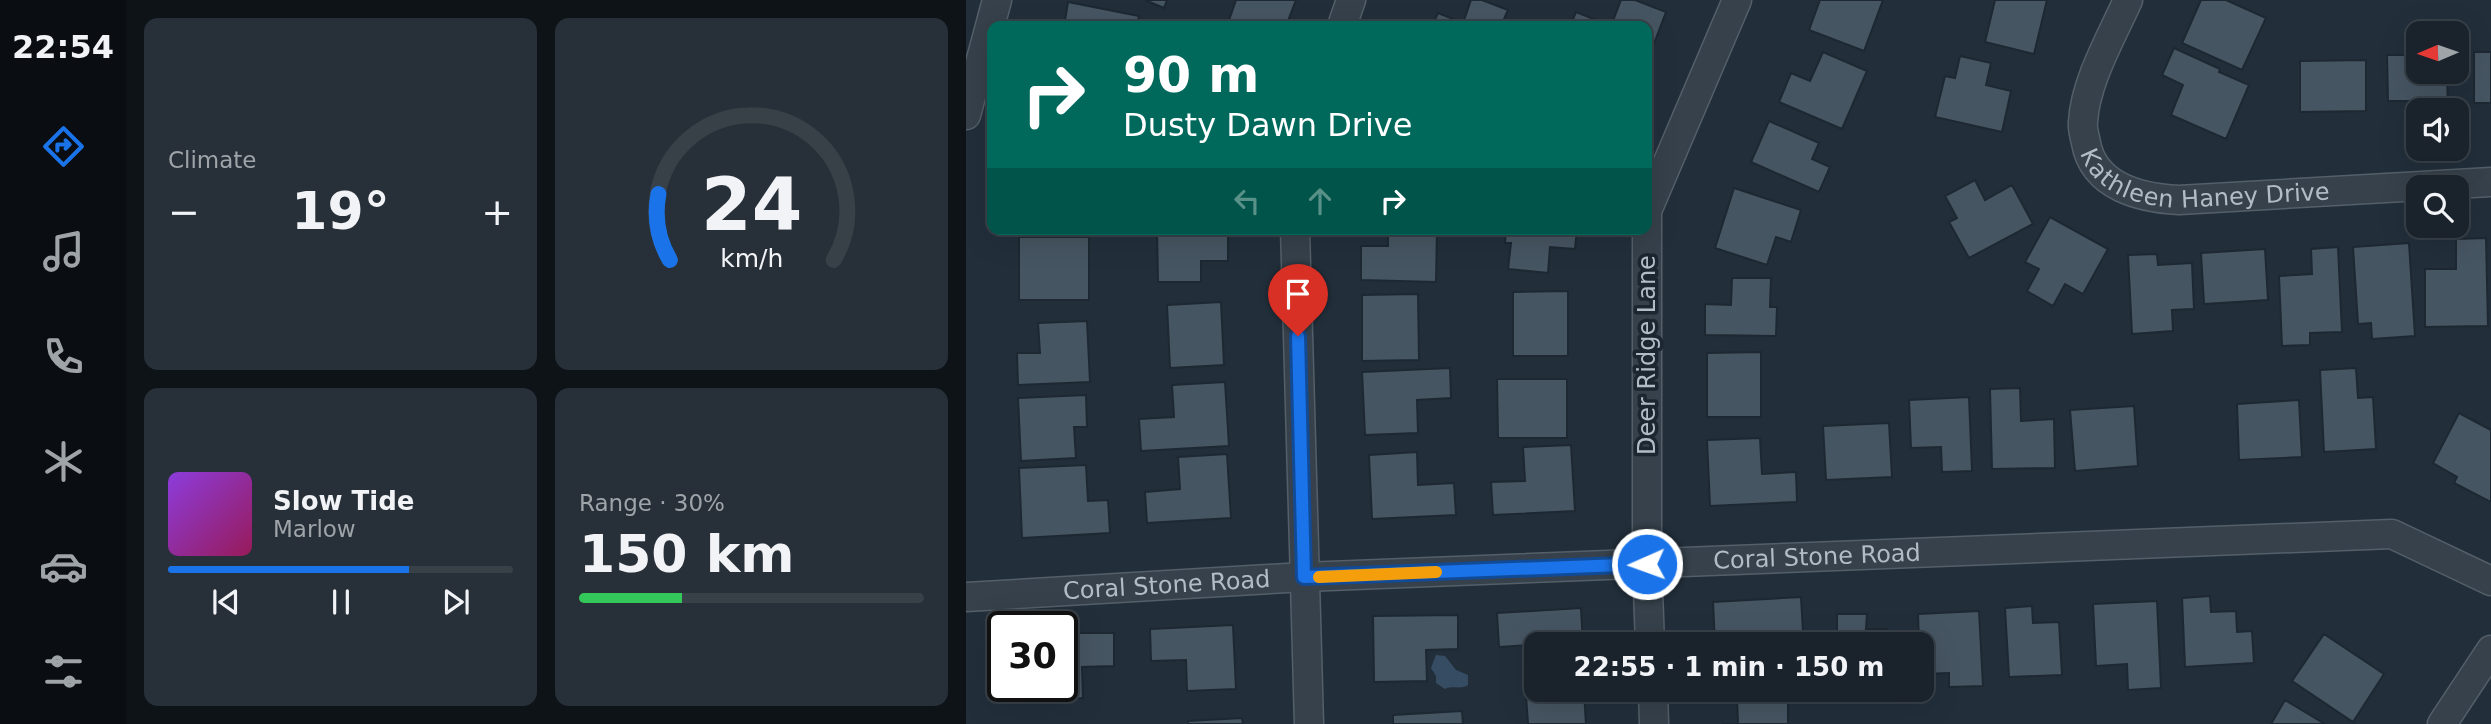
<!DOCTYPE html>
<meta charset="utf-8">
<style>
:root{--surface:#1a232c;--page:#272f38;--text:#f1f3f6;--muted:#9fa4a9;--line:#384048;--accent:#1a73e8}
body{margin:0;font-family:"DejaVu Sans",sans-serif;background:var(--page);color:var(--text);height:100vh;display:flex;flex-direction:column;font-size:26px;white-space:nowrap}
*{box-sizing:border-box;margin:0}
p{font-size:23px;color:var(--muted)}
.icon{flex:none;width:38px;height:38px;fill:none;stroke:currentColor;stroke-width:2;stroke-linecap:round;stroke-linejoin:round}
.map{position:relative;flex:1;overflow:hidden}
.side{display:flex;flex-direction:column;gap:18px;padding:18px;background:#0e1318;width:840px}
.side>*{flex:none}
.banner{position:absolute;left:21px;top:21px;width:665px;height:214px;border-radius:14px;box-shadow:0 7px 28px #0002,0 0 0 2px var(--line);background:#00695c;color:#fff;overflow:hidden}
.needle{width:46px;rotate:268deg}
.controls{position:absolute;left:1440px;top:21px;display:grid;gap:14px}
.controls a{display:grid;place-items:center;width:63px;height:63px;border-radius:14px;background:var(--surface);box-shadow:0 7px 28px #0002,0 0 0 2px var(--line);font-size:35px}
.speed{position:absolute;left:21px;top:611px;display:flex;gap:14px;font-size:35px;font-weight:700;text-align:center}
.speed>*{display:grid;place-content:center;width:91px;height:91px;border-radius:50%;background:var(--surface);box-shadow:0 7px 28px #0002,0 0 0 2px var(--line);line-height:1}
.speed .limit{border:4px solid #111;border-radius:10px;background:#fff;color:#111}
.pin{position:absolute;display:grid;place-items:center;width:60px;height:60px;color:#fff;margin:-72px -30px;border-radius:50% 50% 50% 0;rotate:-45deg;box-shadow:0 0 7px #0007}
.pin .icon{rotate:45deg}
.me{position:absolute;width:77px;margin:-38px;rotate:268deg;stroke-linejoin:round;filter:drop-shadow(0 0 5px #0008)}
.turn{display:flex;align-items:center;gap:24px;height:147px;padding:0 21px;font-size:32px}
.turn .icon{width:91px;height:91px;stroke-width:2.5}
.turn b{display:block;font-size:49px;line-height:60px}
.lanes{display:flex;align-items:center;height:66px;padding:0 21px;background:#0003;justify-content:center;gap:35px;direction:ltr}
.lanes .off{opacity:.35}
.big{font-size:52px;font-weight:700;line-height:1.1}
.side .widget{flex:1;display:flex;flex-direction:column;justify-content:center;gap:10px;min-width:0;padding:0 24px;border-radius:14px;background:var(--page)}
.side .dial{align-items:center;gap:0}
.dial svg{height:182px;overflow:visible;fill:none;stroke:var(--line);stroke-width:7;stroke-linecap:round;text-anchor:middle}
.dial text{fill:var(--text);stroke:none}
.song{display:flex;align-items:center;gap:21px}
.cover{width:84px;height:84px;border-radius:10px;background:linear-gradient(135deg,hsl(270 70% 55%),hsl(330 70% 35%))}
.played{height:7px;border-radius:4px;background:linear-gradient(90deg,var(--accent) 70%,var(--line) 70%)}
.keys{display:flex;justify-content:space-around;direction:ltr}
.heat{display:flex;justify-content:space-between;align-items:center;font-size:38px;direction:ltr}
.charge{height:10px;border-radius:5px;background:linear-gradient(90deg,#34c759 30%,var(--line) 0)}
.side .tiles{flex:1;display:grid;gap:18px;grid-template-columns:repeat(2,1fr)}
.trip{position:absolute;left:558px;top:632px;width:410px;height:70px;border-radius:14px;background:var(--surface);box-shadow:0 7px 28px #0002,0 0 0 2px var(--line);font-weight:700;line-height:70px;text-align:center}
main{display:flex;flex:1;min-height:0}
.menu{display:flex;flex-direction:column;width:126px;justify-content:space-around;align-items:center;background:#0a0e12;color:var(--muted)}
.menu .icon{width:49px;height:49px}
.menu .on{color:var(--accent)}
.menu b{font-size:32px;color:var(--text)}
.map>svg:first-child{display:block}
.water{fill:#364c62}
.building{fill:#465562;stroke:#1d2832;stroke-width:2}
.lines{fill:none;stroke-linecap:round;stroke-linejoin:round}
.minor-casing{stroke:#545f69;stroke-width:31}
.minor{stroke:#36414b;stroke-width:28}
.route-casing{stroke:#114b97;stroke-width:18}
.route{stroke:#1a73e8;stroke-width:12}
.slow{stroke:#f59e0b;stroke-width:12}
.labels{text-anchor:middle;stroke-width:7;stroke-linejoin:round;paint-order:stroke}
.street-label{font-size:24px;fill:#b2bcc7;stroke:#1b2630}
</style>
<main>
<nav class="menu">
<b>22:54</b>
<svg class="icon on" aria-label="directions" viewBox="0 0 24 24"><path d="M12 3l9 9-9 9-9-9zM9 14v-3h6M13 9l2 2-2 2"/></svg>
<svg class="icon" aria-label="music" viewBox="0 0 24 24"><path d="M9 18V5l10-2v13"/><circle cx="6" cy="18" r="3"/><circle cx="16" cy="16" r="3"/></svg>
<svg class="icon" aria-label="phone" viewBox="0 0 24 24"><path d="M5 4h4l2 5-3 2q2 4 5 5l2-3 5 2v4C11 20 4 13 5 4z"/></svg>
<svg class="icon" aria-label="climate" viewBox="0 0 24 24"><path d="M12 3v18M4 7l16 10M4 17L20 7"/></svg>
<svg class="icon" aria-label="car" viewBox="0 0 24 24"><path d="M5 17H2v-5l4-1 3-4h7l3 4 3 1v5h-3M9 17h6M6 11h13"/><circle cx="7" cy="17" r="2"/><circle cx="17" cy="17" r="2"/></svg>
<svg class="icon" aria-label="filters" viewBox="0 0 24 24"><path d="M4 7h16M4 17h16"/><circle cx="9" cy="7" r="2"/><circle cx="15" cy="17" r="2"/></svg>
</nav>
<section class="side">
<div class="tiles">
<div class="widget"><p>Climate</p>
<div class="heat"><a>−</a><b class="big">19°</b><a>+</a></div>
</div>
<div class="widget dial"><svg viewBox="0 0 100 80">
<path d="M14 69A42 42 0 1 1 86 69"/>
<path d="M14 69A42 42 0 0 1 9 40" stroke="#1a73e8"/>
<text x="50" y="56" font-size="32" font-weight="700">24</text>
<text x="50" y="72" font-size="11">km/h</text>
</svg></div>
<div class="widget">
<div class="song"><i class="cover"></i><div><b>Slow Tide</b><p>Marlow</p></div></div>
<div class="played"></div>
<div class="keys"><svg class="icon" aria-label="previous" viewBox="0 0 24 24"><path d="M18 5L8 12l10 7zM5 5v14"/></svg><svg class="icon" aria-label="pause" viewBox="0 0 24 24"><path d="M8 5v14M16 5v14"/></svg><svg class="icon" aria-label="next" viewBox="0 0 24 24"><path d="M6 5l10 7-10 7zM19 5v14"/></svg></div>
</div>
<div class="widget"><p>Range · 30%</p><b class="big">150 km</b><div class="charge"></div></div>
</div>
</section>
<div class="map">
<svg width="1525" height="724" viewBox="0 0 1525 724">
<rect width="100%" height="100%" fill="#222f3b"/>
<path class="water" d="M470 655 479 656 490 670 502 675V685C494 690 487 685 479 689L470 683V676L465 668Z"/>
<path class="building" d="M179 0H201L198 8Z
M270 0H330L320 26H261Z
M505 0H516L542 10 535 26H466L472 13 497 23Z
M655 0H669L700 12 681 62V26H604L610 12 645 26Z
M854 0H917L898 51 843 30Z
M1029 0H1081L1068 54 1019 42Z
M1235 0H1260L1300 18 1276 70 1216 43Z
M102 2 173 16 171 26H98Z
M1208 48 1254 69 1253 72 1283 85 1260 139 1205 115 1217 85 1196 75Z
M857 52 901 71 876 129 813 102 825 73 844 81Z
M1508 52H1525V103H1508Z
M1421 55H1452V72H1481L1482 110H1457L1456 101H1422Z
M994 56 1025 63 1020 85 1045 91 1036 132 969 117 979 76 989 78Z
M1400 60V111L1334 112V61Z
M803 121 853 143 846 159 864 167 853 192 785 162Z
M1009 180 1019 200 1046 185 1067 224 1003 258 983 222 991 218 979 196Z
M768 188 835 210 825 242 810 237 801 265 749 248Z
M1084 217 1142 249 1117 294 1099 284 1087 306 1061 291 1073 269 1059 262Z
M191 229H262V261H235V282H192Z
M422 229H471L470 282 395 280V246H422Z
M540 229H611L609 249 584 247 582 273 542 269 545 243H539Z
M53 237H123V300H53Z
M1520 238 1522 326 1459 327V269H1490V239Z
M1443 243 1449 336 1406 339 1405 323 1392 324 1387 247Z
M1372 247 1376 332 1344 333V345L1316 346 1313 276 1346 274 1345 249Z
M1299 249 1302 300 1238 304 1235 253Z
M1191 254 1192 265 1226 263 1228 309 1206 310 1207 331 1166 334 1162 255Z
M766 278H805L804 307H811L810 336 739 335V304L765 305Z
M602 291V356H547V292Z
M452 294 453 360 396 361V295Z
M255 302 258 365 204 368 201 305Z
M121 321 124 382 52 385 51 353H74L72 323Z
M795 352V417H741V353Z
M484 368 485 398 451 400 452 433 399 435 396 372Z
M1390 368 1392 398 1407 397 1410 449 1358 452 1354 370Z
M531 379H601V438H532Z
M259 382 263 446 175 451 173 419 208 417 206 385Z
M1054 388 1055 421 1088 419 1089 468 1026 469 1024 389Z
M120 395 121 427H108L110 458 55 461 52 398Z
M1003 397 1006 471 976 472 975 447 945 448 943 400Z
M1333 400 1336 457 1273 460 1271 404Z
M1168 406 1172 466 1109 471 1104 410Z
M1493 413 1525 430V502L1488 483 1491 477 1467 463Z
M923 423 926 477 860 480 857 426Z
M794 438 796 474 830 472 831 502 744 506 741 440Z
M605 445 609 511 527 515 525 482 559 481 557 447Z
M451 452 452 485 488 483 490 515 406 519 403 455Z
M261 454 265 518 181 523 179 492 214 489 212 457Z
M120 465 122 501 142 500 144 533 56 538 53 468Z
M1244 596 1245 612 1270 611 1271 632 1286 631 1288 663 1219 667 1216 598Z
M835 597 837 632 802 634 803 644H749L747 602Z
M1191 601 1195 688 1162 690 1161 664 1130 666 1127 604Z
M1066 606 1067 623 1093 622 1096 675 1043 677 1039 608Z
M615 608 617 644H570V676H568L566 645 533 647 531 613Z
M1013 611 1017 686 983 687V673L956 674V644H953L952 614Z
M871 614H901L900 629H921V644H871Z
M492 615V649L460 650 461 681 408 682 407 616Z
M267 625 270 689 221 691 220 660 185 661 184 629Z
M96 633H148V666L116 667 117 698 65 699 64 686H96Z
M1358 634 1418 674 1387 722 1326 681Z
M618 691 620 724H562L560 695Z
M771 698H822V724H756H772Z
M1319 700 1359 724H1305Z
M496 711 497 724H427V715Z
M276 718 277 724H222V721Z"/>
<g class="lines">
<g class="minor-casing">
<g id="minor">
<path id="s1" d="M1162 0C1146 36 1119 82 1117 122 1116 129 1119 137 1120 143 1128 187 1175 198 1213 200L1525 182"/>
<path d="M376 26 385 0"/>
<path d="M0 115 31 0"/>
<path d="M329 229 343 724"/>
<path id="s2" d="M0 597 338 577 1426 534 1525 581"/>
<path d="M684 644 681 564V211L771 0"/>
<path d="M687 690 688 724"/>
<path d="M1476 724 1525 650"/>
</g>
</g>
<use href="#minor" class="minor"/>
</g>
<g class="lines">
<g class="route-casing">
<path id="route" d="M332 336 338 577 681 564"/>
</g>
<use href="#route" class="route"/>
<path class="slow" d="M353 577 470 572"/>
</g>
<g class="labels">
<g class="street-label">
<text dy="8" stroke="none"><textPath href="#s1" startOffset="290">Kathleen Haney Drive</textPath></text>
<text transform="translate(681 355) rotate(-90)" y="8">Deer Ridge Lane</text>
<text dy="8" stroke="none"><textPath href="#s2" startOffset="852">Coral Stone Road</textPath></text>
<text dy="8" stroke="none"><textPath href="#s2" startOffset="201">Coral Stone Road</textPath></text>
</g>
</g>
</svg>
<div class="controls">
<a><svg class="needle" viewBox="-14 -14 28 28"><path d="M0-13l5 13h-10z" fill="#e53935"/><path d="M0 13l5-13h-10z" fill="#9fa4a9"/></svg></a>
<a><svg class="icon" aria-label="sound" viewBox="0 0 24 24"><path d="M4 9h4l5-4v14l-5-4H4zM17 9q2 3 0 6"/></svg></a>
<a><svg class="icon" aria-label="search" viewBox="0 0 24 24"><circle cx="10" cy="10" r="6"/><path d="M15 15l6 6"/></svg></a>
</div>
<div class="speed"><div class="limit">30</div></div>
<div class="pin" style="left:332px;top:336px;background:#d93025"><svg class="icon" aria-label="arrive" viewBox="0 0 24 24"><path d="M6 21V4h12l-3 4 3 4H6"/></svg></div>
<svg class="me" style="left:681px;top:564px" viewBox="-20 -20 40 40"><circle r="17" fill="#1a73e8" stroke="#fff" stroke-width="3"/><path d="M0-11L8 9 0 5-8 9z" fill="#fff"/></svg>
<div class="trip">22:55 · 1 min · 150 m</div>
<div class="banner">
<div class="turn"><svg class="icon" aria-label="right" viewBox="0 0 24 24"><path d="M7 20v-9h11M14 6l5 5-5 5"/></svg><div><b>90 m</b>Dusty Dawn Drive</div></div>
<div class="lanes"><svg class="icon off" aria-label="left" viewBox="0 0 24 24"><path d="M17 20v-9H6M10 6l-5 5 5 5"/></svg><svg class="icon off" aria-label="ahead" viewBox="0 0 24 24"><path d="M12 20V5M6 11l6-6 6 6"/></svg><svg class="icon" aria-label="right" viewBox="0 0 24 24"><path d="M7 20v-9h11M14 6l5 5-5 5"/></svg></div>
</div>
</div>
</main>
